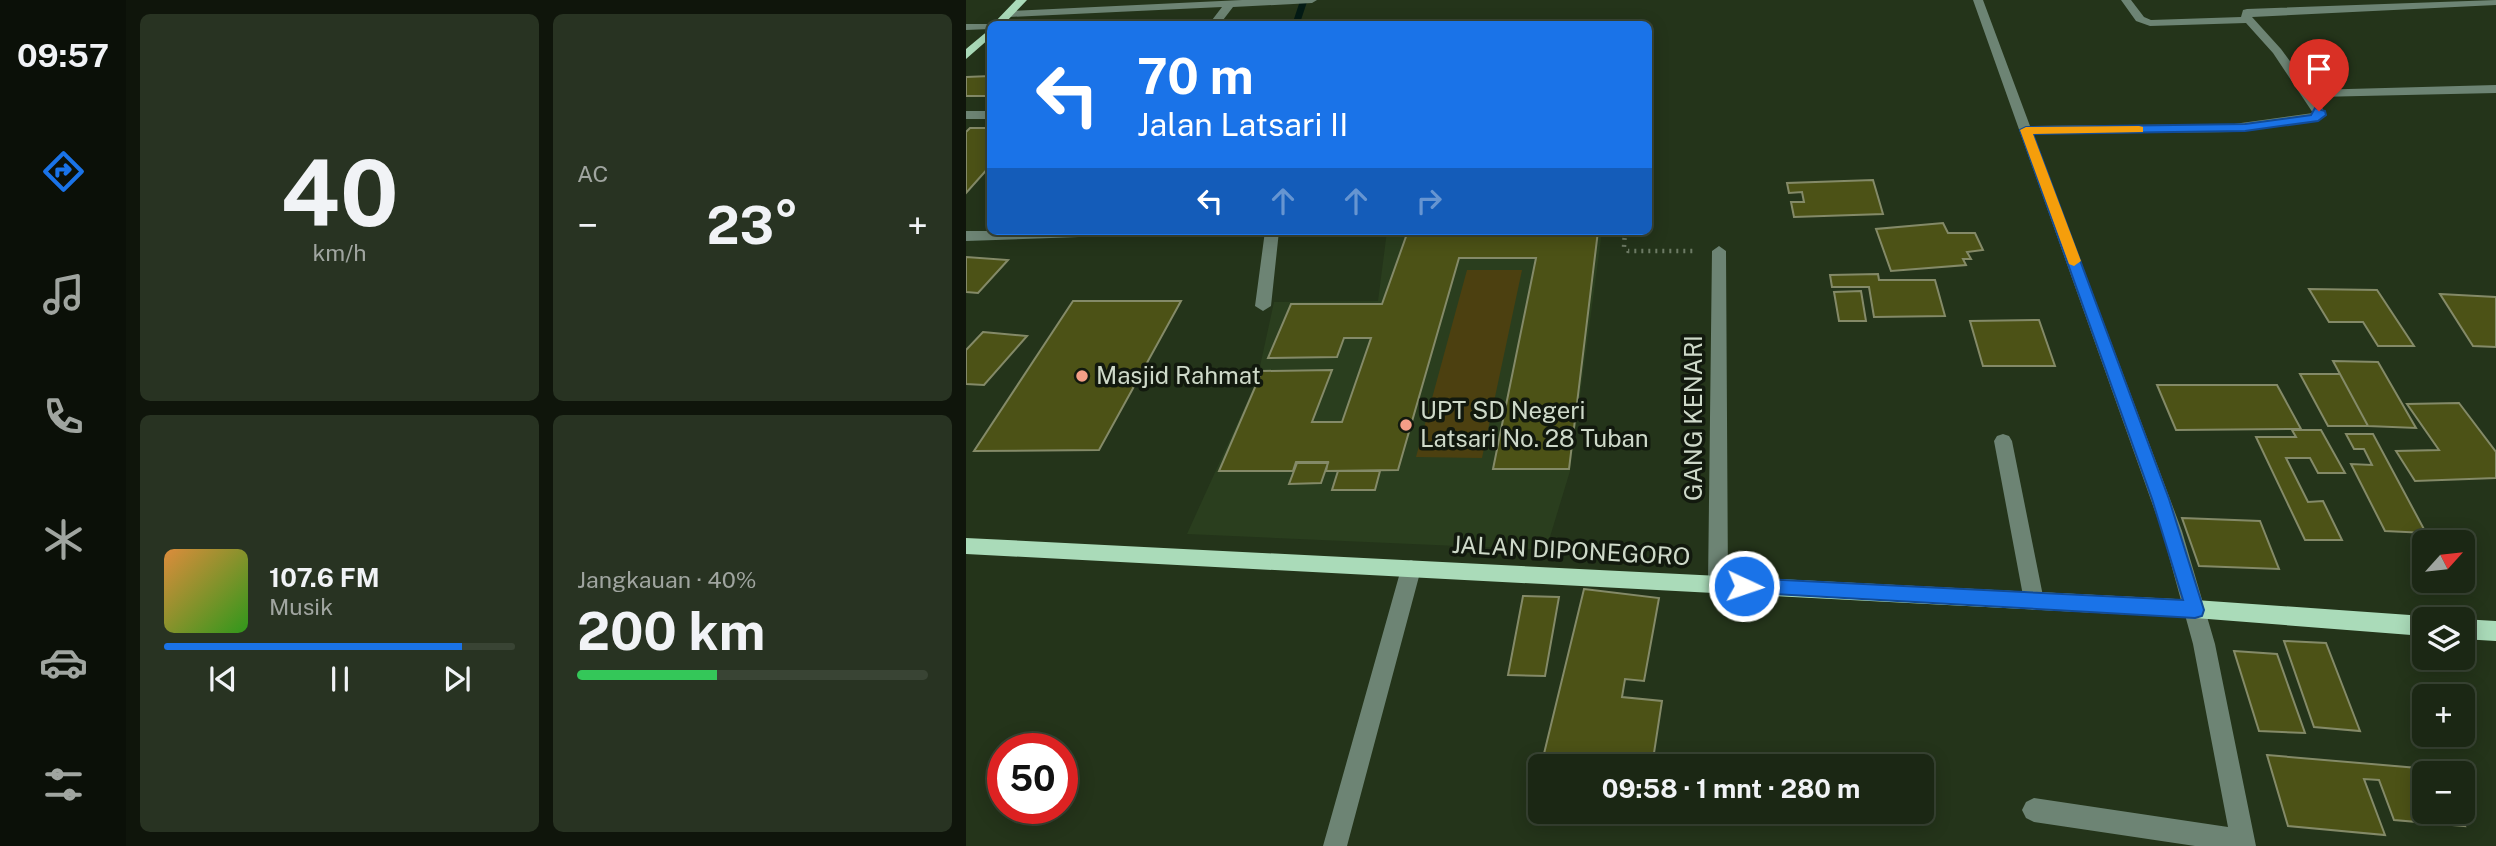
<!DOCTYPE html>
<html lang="id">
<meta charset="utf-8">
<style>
:root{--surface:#1b2714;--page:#283322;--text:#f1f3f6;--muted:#a0a5a0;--line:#394434;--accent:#1a73e8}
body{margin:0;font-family:"Public Sans",sans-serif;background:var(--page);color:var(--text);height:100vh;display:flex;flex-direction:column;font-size:26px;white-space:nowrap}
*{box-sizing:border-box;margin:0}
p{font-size:23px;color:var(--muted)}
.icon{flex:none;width:38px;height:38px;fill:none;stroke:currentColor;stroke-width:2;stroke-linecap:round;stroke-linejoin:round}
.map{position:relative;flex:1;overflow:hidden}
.sheet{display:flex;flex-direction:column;gap:14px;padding:14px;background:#0f150b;width:840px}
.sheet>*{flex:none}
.top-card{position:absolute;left:21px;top:21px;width:665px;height:214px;border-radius:10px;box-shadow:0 4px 18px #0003,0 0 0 2px var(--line);background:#1a73e8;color:#fff;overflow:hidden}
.needle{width:46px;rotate:63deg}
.controls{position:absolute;left:1446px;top:530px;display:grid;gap:14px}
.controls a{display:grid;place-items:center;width:63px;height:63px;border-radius:10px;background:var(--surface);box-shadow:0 4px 18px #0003,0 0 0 2px var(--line);font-size:35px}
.speed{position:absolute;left:21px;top:733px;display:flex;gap:14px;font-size:35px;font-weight:700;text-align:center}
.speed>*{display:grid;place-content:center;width:91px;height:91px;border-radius:50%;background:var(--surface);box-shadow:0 4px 18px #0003,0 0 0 2px var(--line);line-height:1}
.speed .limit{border:10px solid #d22;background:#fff;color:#111}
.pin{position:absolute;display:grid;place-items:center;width:60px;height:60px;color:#fff;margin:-72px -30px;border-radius:50% 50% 50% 0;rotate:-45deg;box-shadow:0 0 7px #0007}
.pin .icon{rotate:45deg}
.me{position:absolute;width:77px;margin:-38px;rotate:93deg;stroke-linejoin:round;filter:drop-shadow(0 0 5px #0008)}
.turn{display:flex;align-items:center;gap:24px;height:147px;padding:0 35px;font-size:32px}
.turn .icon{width:91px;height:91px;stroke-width:2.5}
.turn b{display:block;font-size:49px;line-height:60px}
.lanes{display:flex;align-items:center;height:66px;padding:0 35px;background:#0003;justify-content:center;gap:35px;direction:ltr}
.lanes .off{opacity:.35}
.big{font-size:52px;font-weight:700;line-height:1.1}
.sheet .tile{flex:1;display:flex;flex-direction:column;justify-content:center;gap:10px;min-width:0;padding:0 24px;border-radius:10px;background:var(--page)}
.sheet .dial{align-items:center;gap:0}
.dial b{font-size:91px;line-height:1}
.song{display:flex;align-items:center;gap:21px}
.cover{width:84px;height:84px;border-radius:10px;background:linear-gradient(135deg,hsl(30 70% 55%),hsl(110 70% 35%))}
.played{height:7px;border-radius:4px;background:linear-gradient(90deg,var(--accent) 85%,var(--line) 85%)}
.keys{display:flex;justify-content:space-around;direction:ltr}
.heat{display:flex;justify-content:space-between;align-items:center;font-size:38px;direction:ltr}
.charge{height:10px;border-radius:5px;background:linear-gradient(90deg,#34c759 40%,var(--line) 0)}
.sheet .tiles{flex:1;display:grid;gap:14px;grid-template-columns:repeat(2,1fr)}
.trip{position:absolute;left:562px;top:754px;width:406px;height:70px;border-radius:10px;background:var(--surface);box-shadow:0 4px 18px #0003,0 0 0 2px var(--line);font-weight:700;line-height:70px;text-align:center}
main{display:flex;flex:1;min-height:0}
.dock{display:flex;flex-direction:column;width:126px;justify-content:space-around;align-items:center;background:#0b1008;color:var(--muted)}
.dock .icon{width:49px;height:49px}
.dock .on{color:var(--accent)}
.dock b{font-size:32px;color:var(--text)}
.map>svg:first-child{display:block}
.built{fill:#2a3e1e}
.green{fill:#4c4010}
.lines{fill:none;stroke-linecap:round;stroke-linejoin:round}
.stream{stroke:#041b15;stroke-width:7}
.building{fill:#4c5216;stroke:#848a68;stroke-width:2}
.path{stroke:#6d7b65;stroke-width:4.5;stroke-dasharray:2 5;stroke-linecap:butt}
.minor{fill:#6d8474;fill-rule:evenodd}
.major{fill:#aadbb9;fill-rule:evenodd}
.route{fill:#1a73e8;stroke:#114b97;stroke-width:2}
.slow{fill:#f59e0b}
.poi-dot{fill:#f49e87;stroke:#12190e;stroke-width:2.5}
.labels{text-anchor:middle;stroke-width:7;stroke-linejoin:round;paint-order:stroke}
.poi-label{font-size:24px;fill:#ced9c9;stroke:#12190e;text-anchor:start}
.street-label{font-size:24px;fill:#ced9c9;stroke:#12190e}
</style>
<main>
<nav class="dock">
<b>09:57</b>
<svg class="icon on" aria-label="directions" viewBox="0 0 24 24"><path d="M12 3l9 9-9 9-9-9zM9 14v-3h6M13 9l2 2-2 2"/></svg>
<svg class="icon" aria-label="music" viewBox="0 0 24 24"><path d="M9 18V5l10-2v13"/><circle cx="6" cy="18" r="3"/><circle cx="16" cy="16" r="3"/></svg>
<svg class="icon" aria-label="phone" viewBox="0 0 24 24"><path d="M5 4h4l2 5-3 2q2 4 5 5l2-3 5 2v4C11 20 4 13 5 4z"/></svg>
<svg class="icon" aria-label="climate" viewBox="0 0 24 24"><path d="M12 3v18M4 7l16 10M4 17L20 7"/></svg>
<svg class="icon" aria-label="car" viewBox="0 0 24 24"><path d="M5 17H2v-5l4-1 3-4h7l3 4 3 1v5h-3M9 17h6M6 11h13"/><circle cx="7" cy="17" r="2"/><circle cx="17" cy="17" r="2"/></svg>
<svg class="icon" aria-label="filters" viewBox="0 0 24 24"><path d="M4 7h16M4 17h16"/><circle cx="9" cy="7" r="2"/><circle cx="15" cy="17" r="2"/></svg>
</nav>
<section class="sheet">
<div class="tiles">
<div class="tile dial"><b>40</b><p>km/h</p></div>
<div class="tile"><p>AC</p>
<div class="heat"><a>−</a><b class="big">23°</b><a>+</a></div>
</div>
<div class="tile">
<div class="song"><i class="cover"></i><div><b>107.6 FM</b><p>Musik</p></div></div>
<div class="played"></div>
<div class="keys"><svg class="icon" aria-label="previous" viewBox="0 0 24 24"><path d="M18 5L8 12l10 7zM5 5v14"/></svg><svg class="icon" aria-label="pause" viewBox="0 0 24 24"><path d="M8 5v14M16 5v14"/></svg><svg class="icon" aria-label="next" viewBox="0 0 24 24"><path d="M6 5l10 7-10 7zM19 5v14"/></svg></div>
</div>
<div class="tile"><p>Jangkauan · 40%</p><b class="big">200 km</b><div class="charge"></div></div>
</div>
</section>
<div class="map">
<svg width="1530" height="846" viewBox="0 0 1530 846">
<rect width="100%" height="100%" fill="#24341a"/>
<path class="built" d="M421 231H636L604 471 580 550 221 534 291 380 308 302 412 301Z"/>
<path class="green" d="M501 270H556L516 458 450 457Z"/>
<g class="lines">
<path class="stream" d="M330 24 338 0"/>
</g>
<path class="building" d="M24 76V96H0V77Z
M4 128H24V166L0 193V132Z
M907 180 917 214 828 217 825 202H838L836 192 823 193 821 183Z
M977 223 982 233H1009L1017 250 1001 252 1005 259H997L1000 265 925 271 910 229Z
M442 231H632L603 469H527L570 258H493L432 470 360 471 362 462H330L327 471H253L296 371 366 370 346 422H376L405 338H378L371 357 302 358 325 304H416Z
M0 258V257L42 260 12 293 0 292Z
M912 274 913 280H969L979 316 908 317 903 287H866L864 275Z
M1343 289 1411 290 1448 346H1412L1397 322H1363Z
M895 291 900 321H873L868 292Z
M1474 294 1530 297V347L1507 346Z
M107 301H215L133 450 8 451Z
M1073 320 1089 366H1017L1004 321Z
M17 332 61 336 18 385 0 384V350Z
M1367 361 1412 362 1450 428 1402 426Z
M1334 374H1374L1402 426H1362Z
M1191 385H1311L1335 429 1210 430Z
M1493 403 1530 452V478L1449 481 1430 451 1473 450 1441 404Z
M1326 430H1355L1379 473H1352L1344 458H1320L1342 502 1357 501 1376 540H1339L1290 437H1330Z
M1380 434H1407L1460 533 1419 531 1385 464 1406 465 1398 449H1388Z
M331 463H362L355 483 323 484Z
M372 471H414L409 490H366Z
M1216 518 1294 521 1313 569 1233 566Z
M618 589 693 598 678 681 659 679 656 697 696 701 686 766H575Z
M557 596 593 597 579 676 542 675Z
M1318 641 1360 643 1394 731 1348 727Z
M1268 651 1311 654 1339 733 1293 731Z
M1301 755 1475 770 1477 774H1458V812H1493L1499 826 1428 820 1413 780 1398 779 1419 835 1322 826Z"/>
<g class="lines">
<path class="path" d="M659 231 658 247 662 251H728"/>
<path class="minor" d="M276 0H351L346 3 267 7 254 24H243L256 7 43 17 38 14 43 11Z
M1007 0H1017L1064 126 1268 124 1347 113 1307 53 1280 23 1184 26 1170 21 1155 0H1165L1178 17 1185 20 1275 17 1277 10 1281 9 1530 0V5L1286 17 1315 49 1345 90 1530 85V93L1350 97 1360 115 1352 121 1268 132 1067 134 1216 531 1249 644 1290 846H1229L1068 822 1060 818 1056 810 1060 802 1068 798 1262 827 1227 644 1196 531Z
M0 24H29H24V29L0 30Z
M0 111H24V119H0Z
M0 231H148L141 236 0 241Z
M299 231H313L305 306 297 311 289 306Z
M753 246 760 251 762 585 759 591 752 594 745 591 742 585 746 251Z
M1037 434 1043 436 1046 441 1078 601 1075 608 1068 610 1061 608 1058 601 1028 441 1031 436Z
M445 560 452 563 455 569 381 846H357L435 569 438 563Z"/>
<path class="major" d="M50 0H61L38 24H27Z
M24 29V38L0 59V49Z
M0 538 1229 600 1458 616 1465 620H1458V636L1229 618 0 554Z
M1496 619 1530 621V641L1496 639Z"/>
</g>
<path class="route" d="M1349 108 1359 111 1360 115 1352 121 1279 131 1067 134 1203 499 1238 610 1236 616 1229 618 772 592 769 586 772 580 778 578 1217 600 1186 499 1054 130 1060 127 1279 124 1345 115Z"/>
<path class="slow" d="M1173 126 1177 127V132L1067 134 1115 261 1108 266 1103 264 1054 130 1060 127Z"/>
<g class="poi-dot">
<circle cx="116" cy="376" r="7"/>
<circle cx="440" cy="425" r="7"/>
</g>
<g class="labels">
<g class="poi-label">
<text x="130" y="384">Masjid Rahmat</text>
<text x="454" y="419">UPT SD Negeri<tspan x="454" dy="28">Latsari No. 28 Tuban</tspan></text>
</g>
<g class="street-label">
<text transform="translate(728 418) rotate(-90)" y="8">GANG KENARI</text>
<text transform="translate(605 551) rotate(3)" y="8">JALAN DIPONEGORO</text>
</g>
</g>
</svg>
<div class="controls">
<a><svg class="needle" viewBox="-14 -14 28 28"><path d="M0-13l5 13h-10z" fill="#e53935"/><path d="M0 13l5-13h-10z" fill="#a0a5a0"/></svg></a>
<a><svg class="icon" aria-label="layers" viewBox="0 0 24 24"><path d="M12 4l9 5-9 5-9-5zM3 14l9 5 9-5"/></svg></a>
<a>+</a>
<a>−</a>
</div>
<div class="speed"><div class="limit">50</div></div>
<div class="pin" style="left:1353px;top:111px;background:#d93025"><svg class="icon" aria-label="arrive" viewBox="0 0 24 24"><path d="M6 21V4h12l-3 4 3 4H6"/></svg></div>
<svg class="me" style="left:778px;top:586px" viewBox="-20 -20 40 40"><circle r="17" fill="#1a73e8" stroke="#fff" stroke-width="3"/><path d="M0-11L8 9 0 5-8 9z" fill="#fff"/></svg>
<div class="trip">09:58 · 1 mnt · 280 m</div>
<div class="top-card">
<div class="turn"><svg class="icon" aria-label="left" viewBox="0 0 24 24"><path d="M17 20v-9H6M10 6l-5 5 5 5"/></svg><div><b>70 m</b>Jalan Latsari II</div></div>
<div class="lanes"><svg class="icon" aria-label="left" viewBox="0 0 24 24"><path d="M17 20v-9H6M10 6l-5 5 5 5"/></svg><svg class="icon off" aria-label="ahead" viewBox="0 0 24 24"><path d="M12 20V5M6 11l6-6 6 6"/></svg><svg class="icon off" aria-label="ahead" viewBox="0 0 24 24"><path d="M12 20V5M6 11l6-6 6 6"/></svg><svg class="icon off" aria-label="right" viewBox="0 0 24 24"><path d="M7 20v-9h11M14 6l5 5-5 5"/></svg></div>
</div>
</div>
</main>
